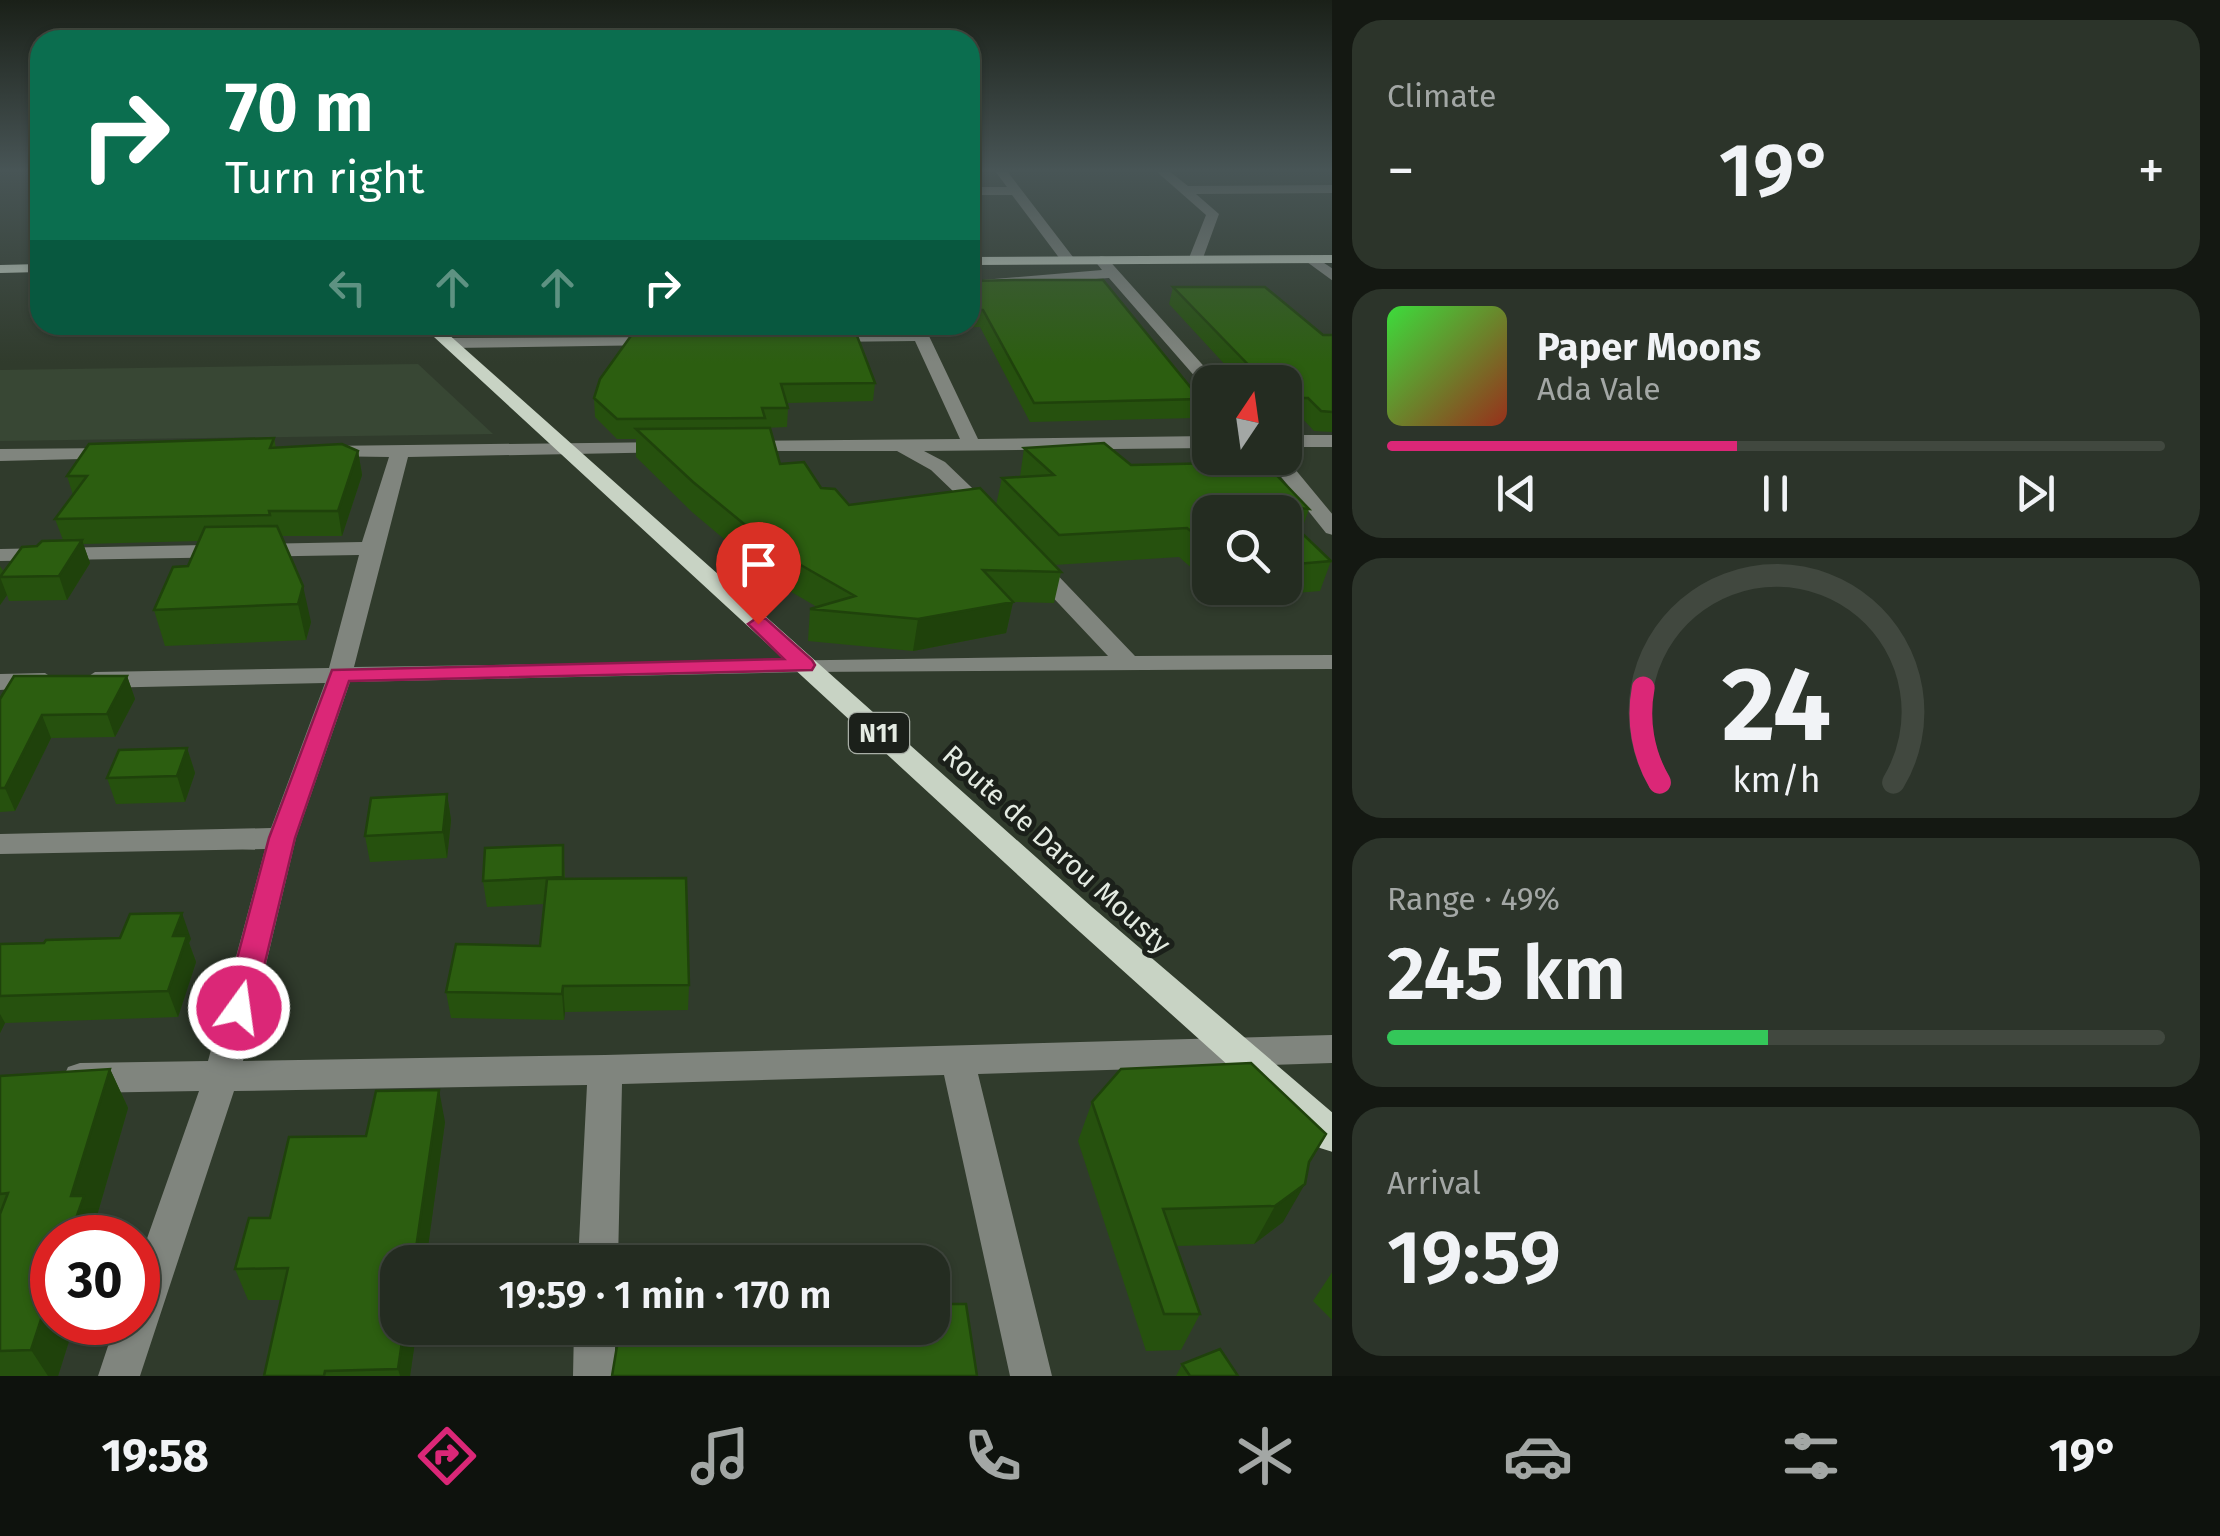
<!DOCTYPE html>
<meta charset="utf-8">
<style>
:root{--surface:#242c21;--page:#2c342a;--text:#f1f3f6;--muted:#a3a7a5;--line:#41483f;--accent:#db2777}
body{margin:0;font-family:"Fira Sans",sans-serif;background:var(--page);color:var(--text);height:100vh;display:flex;flex-direction:column;font-size:38px;white-space:nowrap}
*{box-sizing:border-box;margin:0}
p{font-size:32px;color:var(--muted)}
.icon{flex:none;width:55px;height:55px;fill:none;stroke:currentColor;stroke-width:2;stroke-linecap:round;stroke-linejoin:round}
.map{position:relative;flex:1;overflow:hidden}
.details{display:flex;flex-direction:column;gap:20px;padding:20px;background:#141812;width:888px}
.details>*{flex:none}
.banner{position:absolute;left:30px;top:30px;width:950px;height:305px;border-radius:30px;box-shadow:0 2px 8px #0004,0 0 0 2px var(--line);background:#0b6e4f;color:#fff;overflow:hidden}
.needle{width:65px;rotate:13deg}
.tools{position:absolute;left:1192px;top:365px;display:grid;gap:20px}
.tools a{display:grid;place-items:center;width:110px;height:110px;border-radius:20px;background:var(--surface);box-shadow:0 2px 8px #0004,0 0 0 2px var(--line);font-size:50px}
.speed{position:absolute;left:30px;top:1215px;display:flex;gap:20px;font-size:50px;font-weight:700;text-align:center}
.speed>*{display:grid;place-content:center;width:130px;height:130px;border-radius:50%;background:var(--surface);box-shadow:0 2px 8px #0004,0 0 0 2px var(--line);line-height:1}
.speed .limit{border:15px solid #d22;background:#fff;color:#111}
.pin{position:absolute;display:grid;place-items:center;width:85px;height:85px;color:#fff;margin:-102px -42px;border-radius:50% 50% 50% 0;rotate:-45deg;box-shadow:0 0 10px #0007}
.pin .icon{rotate:45deg}
.me{position:absolute;width:110px;margin:-55px;rotate:14deg;stroke-linejoin:round;filter:drop-shadow(0 0 8px #0008)}
.turn{display:flex;align-items:center;gap:35px;height:210px;padding:0 30px;font-size:45px}
.turn .icon{width:130px;height:130px;stroke-width:2.5}
.turn b{display:block;font-size:70px;line-height:85px}
.lanes{display:flex;align-items:center;height:95px;padding:0 30px;background:#0003;justify-content:center;gap:50px;direction:ltr}
.lanes .off{opacity:.35}
.big{font-size:75px;font-weight:600;line-height:1.1}
.details .widget{flex:1;display:flex;flex-direction:column;justify-content:center;gap:15px;min-width:0;padding:0 35px;border-radius:30px;background:var(--page)}
.details .dial{align-items:center;gap:0}
.dial svg{height:260px;overflow:visible;fill:none;stroke:var(--line);stroke-width:7;stroke-linecap:round;text-anchor:middle}
.dial text{fill:var(--text);stroke:none}
.song{display:flex;align-items:center;gap:30px}
.cover{width:120px;height:120px;border-radius:15px;background:linear-gradient(135deg,hsl(120 70% 55%),hsl(10 70% 35%))}
.played{height:10px;border-radius:5px;background:linear-gradient(90deg,var(--accent) 45%,var(--line) 45%)}
.keys{display:flex;justify-content:space-around;direction:ltr}
.heat{display:flex;justify-content:space-between;align-items:center;font-size:55px;direction:ltr}
.charge{height:15px;border-radius:8px;background:linear-gradient(90deg,#34c759 49%,var(--line) 0)}
.trip{position:absolute;left:380px;top:1245px;width:570px;height:100px;border-radius:30px;background:var(--surface);box-shadow:0 2px 8px #0004,0 0 0 2px var(--line);font-weight:600;line-height:100px;text-align:center}
.tabs{display:flex;height:160px;justify-content:space-around;align-items:center;background:#0e120d;color:var(--muted)}
.tabs .icon{width:70px;height:70px}
.tabs .selected{color:var(--accent)}
.tabs b{font-size:45px;color:var(--text)}
main{display:flex;flex:1;min-height:0}
.map>svg:first-child{display:block}
.built{fill:#384734}
.lines{fill:none;stroke-linecap:round;stroke-linejoin:round}
.minor{fill:#80857e;fill-rule:evenodd}
.major{fill:#c8d3c4;fill-rule:evenodd}
.wall{fill:#26510e}
.shaded-wall{fill:#1f420b}
.building{fill:#2c5e10;stroke:#1f420b;stroke-width:2.5}
.route{fill:#db2777;stroke:#8e194d;stroke-width:2.5}
.labels{text-anchor:middle;stroke-width:10;stroke-linejoin:round;paint-order:stroke}
.shield{fill:#1b201a;stroke:#a8aea6;stroke-width:2.5}
.shield-label{font-size:25px;font-weight:bold;fill:#e4ebe2}
.street-label{font-size:28px;fill:#e4ebe2;stroke:#1b201a}
</style>
<main>
<div class="map">
<svg width="1333" height="1376" viewBox="0 0 1333 1376">
<rect width="100%" height="100%" fill="#303b2c"/>
<path class="built" d="M418 364 493 434 0 441V370Z"/>
<g class="lines">
<path class="minor" d="M995 171H1007L1073 257V263H1063L1012 195H970V187H1007Z
M1156 171H1169L1188 186 1333 185V193L1196 194 1219 214 1203 258 1196 262 1189 258 1206 215Z
M1312 255 1333 269V281L1307 262 1305 259Z
M1101 256 1106 257 1218 382H1210V388L1204 387 1109 278 970 289V281L1102 270 1094 260Z
M903 325H918L929 336 978 439 1210 436V448L924 451 945 462 993 508 996 512 993 516H979L931 470 897 451H738V443L745 441 960 439 915 341 826 342 818 337 826 332 907 331Z
M667 337 669 340 661 345 451 348 443 343 451 338Z
M1285 435H1333V447H1285Z
M670 442 677 444V452L408 457 354 667 1108 656 1029 572 1026 567 1029 562H1045L1135 656 1333 655V669L804 672 350 682 296 838 243 1061 605 1055 1333 1035V1063L978 1074 1052 1376H1010L944 1075 622 1084 618 1262H578L587 1085 234 1091 140 1376H98L116 1322H138V1264L199 1091 80 1093 68 1089 63 1078 68 1067 80 1063 208 1061 265 849 0 854V834L271 828 325 683 95 688 83 680 95 672 329 668 359 555 0 561V549L362 542 389 457 318 456V448L325 446Z
M115 448 125 454 122 458 0 461V449Z
M1285 457 1333 515V535L1326 533 1266 458Z
M45 673 57 681 54 686 0 690V674Z
M574 1328H615V1376H573Z"/>
<path class="major" d="M1333 255V263L970 265V257Z
M40 264V272L0 273V265Z
M421 325H438L1092 907 1333 1113V1152L1320 1148 1070 923Z"/>
</g>
<path class="wall" d="M970 281 1200 399 1195 418 1030 422 980 327 947 328 945 325H970Z
M1173 287 1323 335H1333V432L1314 431 1301 417H1285V382H1241L1169 304Z
M656 325H847L846 328 875 383 873 401 787 403 788 408 787 427 764 428 780 464 849 505H996L1002 478 1020 477 1024 448 1131 465 1309 509 1301 532 1331 561 1320 591 1228 599 1214 588H1285V512H1210V584L1179 557 1054 565 1061 572 1054 603 1013 602 1006 633 913 651 808 641 810 609 817 607 776 583 692 512 636 457V439H617L595 417 594 398 836 328 656 331Z
M274 438 276 448 358 451 362 475 342 536H281L311 622 306 640 165 646 154 610 188 566 199 541 83 544 90 563 67 600 9 601 7 595 0 605V566L4 572 37 546 63 540 55 519 73 495 67 476Z
M127 676 135 699 115 737 51 738 15 811 0 812V699Z
M187 748 195 773 185 802 116 804 107 778Z
M447 794 451 820 447 858 370 862 365 836Z
M563 845 565 879 689 985 688 1010 565 1012 564 1020 451 1018 446 992 540 946 544 904 487 907 483 881Z
M191 939 189 943 196 962 178 1017 5 1023 0 1033V944Z
M110 1069 128 1108 96 1219 104 1234 103 1238H52L75 1322 58 1376H0V1076Z
M1092 1102 1308 1164 1283 1222 1254 1244 1176 1246 1200 1314 1181 1350 1146 1351 1078 1141Z
M445 1122 410 1376H264L281 1300H248L235 1269 270 1218 366 1136Z
M1333 1271V1321L1313 1301Z
M1182 1364 1238 1376H1176Z"/>
<path class="shaded-wall" d="M358 451 362 475 342 536 338 511Z
M82 540 90 563 67 600 59 576Z
M0 577 7 595 0 605Z
M303 586 311 622 306 640 298 604Z
M1013 602 1006 633 913 651 918 619Z
M127 676 135 699 115 737 107 714Z
M42 715 51 738 15 811 5 788Z
M187 748 195 773 185 802 177 776Z
M447 794 451 820 447 858 443 832Z
M182 913 191 939 189 943 196 962 178 1017 168 991 173 936Z
M563 986 565 1012 564 1020 562 994Z
M0 1014 5 1023 0 1033Z
M110 1069 128 1108 96 1219 104 1234 103 1238H69L71 1196Z
M439 1090 445 1122 426 1262H414Z
M1305 1184 1283 1222 1254 1244 1275 1206Z
M52 1286V1322H75L58 1376H48L31 1350Z
M404 1328H417L410 1376H400L398 1369Z"/>
<path class="building" d="M1014 280H1103L1200 399 1034 403 983 310H970V281Z
M1173 287H1265L1323 335H1333V412L1321 411 1308 398H1285V382H1265Z
M854 328 875 383 781 384 788 408H762L765 418 617 419 594 398 600 379 633 333Z
M770 428 780 464 804 462 821 488 835 489 849 505 980 488 1061 572 983 570 1013 602 918 619 810 609 855 596 778 552 693 482 636 429Z
M274 438 270 448 342 444 358 451 338 511H269L270 515 55 519 87 476H67L89 444Z
M1104 443 1131 465 1264 462 1309 509 1274 506 1280 512H1210V546L1187 528 1059 535 1002 478 1054 475 1024 448Z
M1285 517 1331 561 1285 565Z
M277 526 303 586 298 604 154 610 173 567 188 566 205 527Z
M82 540 59 576 0 577 22 547 37 546 42 541Z
M14 676H127L107 714 42 715 5 788H0V699Z
M187 748 177 776 107 778 119 750Z
M447 794 443 832 365 836 371 798Z
M563 845V877L483 881 485 848Z
M686 878 689 985 563 986 562 994 446 992 456 944 540 946 547 879Z
M182 913 173 936H187L168 991 0 996V944L44 943 46 940 120 938 130 914Z
M1251 1063 1326 1134 1309 1162 1305 1184 1275 1206 1163 1209 1200 1314H1164L1092 1102 1121 1069Z
M110 1069 71 1196H84L69 1238H52V1286L31 1350 0 1351V1214L8 1193 0 1194V1076Z
M439 1090 414 1262H398V1328H404L398 1369 325 1371 324 1376H264L288 1268 235 1269 249 1218H270L289 1137 366 1136 376 1091Z
M620 1258 735 1262H620Z
M932 1304H966L977 1376H612L617 1346 618 1328H932Z
M1220 1349 1238 1376H1190L1182 1364Z"/>
<linearGradient id="sky" x2="0" y2="1"><stop stop-color="#1a2018"/><stop offset="0.47" stop-color="#485556"/><stop offset="1" stop-color="#485556" stop-opacity="0"/></linearGradient>
<rect width="1333" height="363" fill="url(#sky)"/>
<path class="route" d="M758 617 766 619 812 660 815 665 812 670 349 681 295 838 254 1008 250 1016 239 1020 228 1016 224 1008 269 838 332 670 784 659 748 624Z"/>
<g class="labels">
<rect class="shield" x="849" y="713" width="60" height="40" rx="8"/>
<g class="shield-label">
<text x="879" y="742">N11</text>
</g>
<g class="street-label">
<text transform="translate(1057 849) rotate(42)" y="10">Route de Darou Mousty</text>
</g>
</g>
</svg>
<div class="tools">
<a><svg class="needle" viewBox="-14 -14 28 28"><path d="M0-13l5 13h-10z" fill="#e53935"/><path d="M0 13l5-13h-10z" fill="#a3a7a5"/></svg></a>
<a><svg class="icon" aria-label="search" viewBox="0 0 24 24"><circle cx="10" cy="10" r="6"/><path d="M15 15l6 6"/></svg></a>
</div>
<div class="speed"><div class="limit">30</div></div>
<div class="pin" style="left:758px;top:624px;background:#d93025"><svg class="icon" aria-label="arrive" viewBox="0 0 24 24"><path d="M6 21V4h12l-3 4 3 4H6"/></svg></div>
<svg class="me" style="left:239px;top:1008px" viewBox="-20 -20 40 40"><circle r="17" fill="#db2777" stroke="#fff" stroke-width="3"/><path d="M0-11L8 9 0 5-8 9z" fill="#fff"/></svg>
<div class="trip">19:59 · 1 min · 170 m</div>
<div class="banner">
<div class="turn"><svg class="icon" aria-label="right" viewBox="0 0 24 24"><path d="M7 20v-9h11M14 6l5 5-5 5"/></svg><div><b>70 m</b>Turn right</div></div>
<div class="lanes"><svg class="icon off" aria-label="left" viewBox="0 0 24 24"><path d="M17 20v-9H6M10 6l-5 5 5 5"/></svg><svg class="icon off" aria-label="ahead" viewBox="0 0 24 24"><path d="M12 20V5M6 11l6-6 6 6"/></svg><svg class="icon off" aria-label="ahead" viewBox="0 0 24 24"><path d="M12 20V5M6 11l6-6 6 6"/></svg><svg class="icon" aria-label="right" viewBox="0 0 24 24"><path d="M7 20v-9h11M14 6l5 5-5 5"/></svg></div>
</div>
</div>
<section class="details">
<div class="widget"><p>Climate</p>
<div class="heat"><a>−</a><b class="big">19°</b><a>+</a></div>
</div>
<div class="widget">
<div class="song"><i class="cover"></i><div><b>Paper Moons</b><p>Ada Vale</p></div></div>
<div class="played"></div>
<div class="keys"><svg class="icon" aria-label="previous" viewBox="0 0 24 24"><path d="M18 5L8 12l10 7zM5 5v14"/></svg><svg class="icon" aria-label="pause" viewBox="0 0 24 24"><path d="M8 5v14M16 5v14"/></svg><svg class="icon" aria-label="next" viewBox="0 0 24 24"><path d="M6 5l10 7-10 7zM19 5v14"/></svg></div>
</div>
<div class="widget dial"><svg viewBox="0 0 100 80">
<path d="M14 69A42 42 0 1 1 86 69"/>
<path d="M14 69A42 42 0 0 1 9 40" stroke="#db2777"/>
<text x="50" y="56" font-size="32" font-weight="700">24</text>
<text x="50" y="72" font-size="11">km/h</text>
</svg></div>
<div class="widget"><p>Range · 49%</p><b class="big">245 km</b><div class="charge"></div></div>
<div class="widget"><p>Arrival</p><b class="big">19:59</b></div>
</section>
</main>
<nav class="tabs">
<b>19:58</b>
<svg class="icon selected" aria-label="directions" viewBox="0 0 24 24"><path d="M12 3l9 9-9 9-9-9zM9 14v-3h6M13 9l2 2-2 2"/></svg>
<svg class="icon" aria-label="music" viewBox="0 0 24 24"><path d="M9 18V5l10-2v13"/><circle cx="6" cy="18" r="3"/><circle cx="16" cy="16" r="3"/></svg>
<svg class="icon" aria-label="phone" viewBox="0 0 24 24"><path d="M5 4h4l2 5-3 2q2 4 5 5l2-3 5 2v4C11 20 4 13 5 4z"/></svg>
<svg class="icon" aria-label="climate" viewBox="0 0 24 24"><path d="M12 3v18M4 7l16 10M4 17L20 7"/></svg>
<svg class="icon" aria-label="car" viewBox="0 0 24 24"><path d="M5 17H2v-5l4-1 3-4h7l3 4 3 1v5h-3M9 17h6M6 11h13"/><circle cx="7" cy="17" r="2"/><circle cx="17" cy="17" r="2"/></svg>
<svg class="icon" aria-label="filters" viewBox="0 0 24 24"><path d="M4 7h16M4 17h16"/><circle cx="9" cy="7" r="2"/><circle cx="15" cy="17" r="2"/></svg>
<b>19°</b>
</nav>
